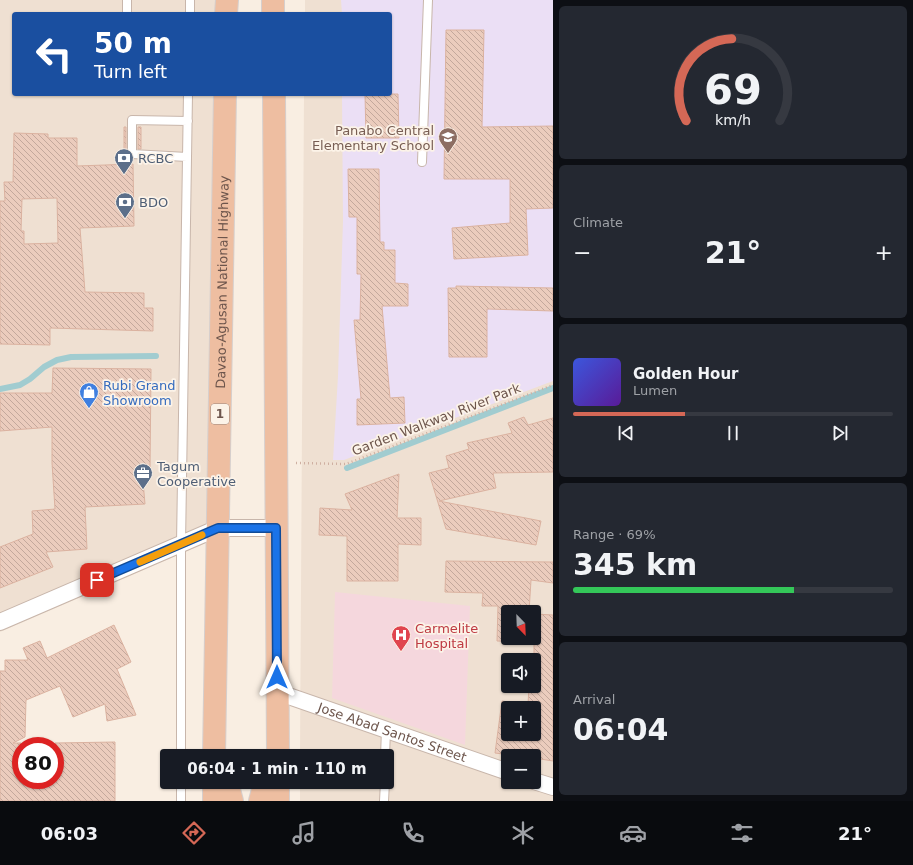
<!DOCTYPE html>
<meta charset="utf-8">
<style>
:root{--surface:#171b24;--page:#242831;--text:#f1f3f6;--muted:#9ea1a6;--line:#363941;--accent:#d56856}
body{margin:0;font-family:"DejaVu Sans",sans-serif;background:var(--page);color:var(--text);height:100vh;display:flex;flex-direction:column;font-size:15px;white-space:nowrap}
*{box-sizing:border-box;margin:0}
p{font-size:13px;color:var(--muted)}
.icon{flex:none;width:22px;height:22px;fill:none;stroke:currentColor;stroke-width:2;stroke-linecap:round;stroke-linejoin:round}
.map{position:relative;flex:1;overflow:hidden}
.details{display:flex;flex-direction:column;gap:6px;padding:6px;background:#0d0f14;width:360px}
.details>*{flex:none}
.banner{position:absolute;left:12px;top:12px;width:380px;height:84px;border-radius:4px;box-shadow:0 1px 3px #0004;background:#1a4fa0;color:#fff;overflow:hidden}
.needle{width:26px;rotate:157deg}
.fabs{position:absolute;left:501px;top:605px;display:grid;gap:8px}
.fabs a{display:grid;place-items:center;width:40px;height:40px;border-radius:4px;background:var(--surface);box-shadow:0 1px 3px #0004;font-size:20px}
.speed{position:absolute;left:12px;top:737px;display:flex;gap:8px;font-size:20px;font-weight:700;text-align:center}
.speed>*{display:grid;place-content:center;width:52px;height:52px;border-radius:50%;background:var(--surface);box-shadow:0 1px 3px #0004;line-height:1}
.speed .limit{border:6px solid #d22;background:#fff;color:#111}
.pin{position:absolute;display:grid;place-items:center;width:34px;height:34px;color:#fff;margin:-17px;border-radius:8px;box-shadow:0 2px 6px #0006}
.me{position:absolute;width:44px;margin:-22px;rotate:0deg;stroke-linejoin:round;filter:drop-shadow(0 0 3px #0008)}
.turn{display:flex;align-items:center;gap:14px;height:84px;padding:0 16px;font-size:18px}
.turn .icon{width:52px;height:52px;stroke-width:2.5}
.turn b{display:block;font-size:28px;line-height:34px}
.big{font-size:30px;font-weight:800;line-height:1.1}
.details .tile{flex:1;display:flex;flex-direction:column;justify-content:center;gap:6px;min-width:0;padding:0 14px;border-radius:6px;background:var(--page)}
.details .dial{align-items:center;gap:0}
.dial svg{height:104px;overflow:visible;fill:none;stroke:var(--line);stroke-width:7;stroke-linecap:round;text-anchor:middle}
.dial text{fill:var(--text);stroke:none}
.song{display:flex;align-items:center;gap:12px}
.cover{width:48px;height:48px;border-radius:6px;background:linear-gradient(135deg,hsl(230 70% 55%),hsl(270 70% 35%))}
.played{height:4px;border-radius:2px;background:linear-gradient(90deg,var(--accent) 35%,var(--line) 35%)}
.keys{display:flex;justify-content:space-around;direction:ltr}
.heat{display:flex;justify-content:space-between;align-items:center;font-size:22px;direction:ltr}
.charge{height:6px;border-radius:3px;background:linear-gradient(90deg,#34c759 69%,var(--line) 0)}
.trip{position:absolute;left:160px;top:749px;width:234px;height:40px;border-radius:4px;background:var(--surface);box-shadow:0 1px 3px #0004;font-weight:800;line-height:40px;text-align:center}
.tab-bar{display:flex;height:64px;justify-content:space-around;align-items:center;background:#090b0e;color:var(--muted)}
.tab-bar .icon{width:28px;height:28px}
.tab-bar .on{color:var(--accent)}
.tab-bar b{font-size:18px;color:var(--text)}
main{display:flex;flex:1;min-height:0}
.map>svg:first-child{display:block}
.residential{fill:#efe0d2;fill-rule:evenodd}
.education{fill:#ebdff5}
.medical{fill:#f5d7dd}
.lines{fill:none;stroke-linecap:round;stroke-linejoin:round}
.stream{stroke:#a1ccd0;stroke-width:6}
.building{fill:url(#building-back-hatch);stroke:#dbb2a0;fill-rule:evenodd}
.service-casing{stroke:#c8b6ab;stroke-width:10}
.minor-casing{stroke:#c8b6ab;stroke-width:18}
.trunk-casing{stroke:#d6cfcd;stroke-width:24}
.path{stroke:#cfafa1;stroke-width:2.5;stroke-dasharray:1 3;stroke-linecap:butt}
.service{stroke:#fff;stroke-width:8}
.minor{stroke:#fff;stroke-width:16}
.trunk{stroke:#eebea1;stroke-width:22}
.route-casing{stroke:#114b97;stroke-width:10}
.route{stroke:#1a73e8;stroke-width:7}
.slow{stroke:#f59e0b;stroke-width:7}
.labels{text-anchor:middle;stroke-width:3.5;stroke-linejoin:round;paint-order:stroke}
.shield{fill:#fcf3e8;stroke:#98847b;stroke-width:1}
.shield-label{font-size:12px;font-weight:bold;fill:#6d554c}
.education-label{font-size:13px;fill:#785e54;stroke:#fcf3e8;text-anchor:end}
.service-label{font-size:13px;fill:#4e5e75;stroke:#fcf3e8;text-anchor:start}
.street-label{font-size:13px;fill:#6d554c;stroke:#fcf3e8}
.shop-label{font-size:13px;fill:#366cbe;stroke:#fcf3e8;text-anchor:start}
.health-label{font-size:13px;fill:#be3a42;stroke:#fcf3e8;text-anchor:start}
</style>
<main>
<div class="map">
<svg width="553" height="801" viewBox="0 0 553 801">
<defs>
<pattern id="building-back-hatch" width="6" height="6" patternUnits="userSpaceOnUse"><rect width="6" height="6" fill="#ebccbd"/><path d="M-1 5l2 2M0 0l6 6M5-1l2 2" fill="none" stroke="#c3a89c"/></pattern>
</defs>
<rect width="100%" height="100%" fill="#f9eee2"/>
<path class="residential" d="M0 0H219V14H14V94H220V537L0 632Z
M305 0H553V801H300V782H387V756H300L304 94H390V14H305ZM508 612H534V638H508ZM508 660H534V686H508ZM508 708H534V734H508ZM508 756H534V782H508Z"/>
<path class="education" d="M341 0H553V381L344 460H333L338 376 343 221 342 94H390V14H342Z"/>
<path class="medical" d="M335 592 470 606 465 745 332 698Z"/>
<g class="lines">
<path class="stream" d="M0 389 20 385 30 379 44 367 57 360 71 357 156 356
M347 468 553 388"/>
</g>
<path class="building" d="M446 30H484L482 127 553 126V208L526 209 528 255 454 259 452 228 510 223V179H444Z
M365 94H398L399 138H366Z
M124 127H126V149H124Z
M138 127H141V149H138Z
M14 133 48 134V138H77V166L133 164 134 226 80 228 85 292 144 293V308H153V331L50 328V345L0 344V201H5L4 182H13ZM57 198 58 243 24 244V231H21L22 199Z
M348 169H379L380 242H384V250H395V283L408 284V306H382L390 398 404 397 405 423 357 425V399H361L354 320H360L361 274H357V217H349Z
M456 286 553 288V311L487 309V357H449L448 288H456Z
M53 368 151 369 150 470H142L145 504 85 507 87 549 46 552 53 567 0 588V547L33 534 32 511 55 509 52 463V427L0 431V393H52Z
M524 417 528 425 553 418V472L493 473 496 488 439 501 541 521 536 545 446 529 429 473 449 468 446 456 469 449 467 443 512 433 508 423Z
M399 474 397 518H421V545L398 544V581H347V536L319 535 320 508 352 510 345 494Z
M446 561 553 562V583L531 580 529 612H508V638H534V614L553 615V761L534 758V756H518L495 753 502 701 528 705 529 686H534V642L497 641 498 606H482L483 593 445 592ZM508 708H534V734H508Z
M114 625 131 662 117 669 136 715 107 721 105 704 73 717 60 686 26 700 25 737 13 743H21V780H55V743L115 742V801H0V671H5V660H28L23 648 40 641 47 658Z"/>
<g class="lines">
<g class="service-casing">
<path id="service" d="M127 0V14
M190 14V0
M187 157 132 154V120L188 121
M422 162 428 0
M181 756V544L188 94
M385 756 386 730
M181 801V782
M384 801 385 782"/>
</g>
<g class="minor-casing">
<g id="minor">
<path d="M0 622 218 528H276"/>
<path id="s1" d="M277 692 508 772"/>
<path d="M534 781 553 787"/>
</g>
</g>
<g class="trunk-casing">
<g id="trunk">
<path d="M273 0V14"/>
<path d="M226 14 227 0"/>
<path d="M274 94 278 756"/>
<path id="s2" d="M214 756 225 94"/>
<path d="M227 782 232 801"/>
<path d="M278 782V801"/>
<path d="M214 801V782"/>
<path d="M260 801 265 782"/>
</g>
</g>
<path class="path" d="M296 463 346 464 553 385"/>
<use href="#service" class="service"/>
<use href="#minor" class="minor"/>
<use href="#trunk" class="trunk"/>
</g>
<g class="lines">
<g class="route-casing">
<path id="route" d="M97 580 218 528H276L277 677"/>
</g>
<use href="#route" class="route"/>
<path class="slow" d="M140 562 202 535"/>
</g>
<defs>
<g id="school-pin" transform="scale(1)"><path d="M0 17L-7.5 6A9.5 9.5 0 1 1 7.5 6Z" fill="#8d6e63" stroke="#fcf3e8"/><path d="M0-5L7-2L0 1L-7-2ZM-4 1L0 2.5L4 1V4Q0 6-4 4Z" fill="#fff"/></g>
<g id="bank-pin" transform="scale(1)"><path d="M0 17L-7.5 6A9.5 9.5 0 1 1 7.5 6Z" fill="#5c6f8a" stroke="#fcf3e8"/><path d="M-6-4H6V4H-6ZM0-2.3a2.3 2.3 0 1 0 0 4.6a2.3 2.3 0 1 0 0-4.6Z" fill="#fff"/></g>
<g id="shop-pin" transform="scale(1)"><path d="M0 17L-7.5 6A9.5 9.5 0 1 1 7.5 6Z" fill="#3f7fe0" stroke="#fcf3e8"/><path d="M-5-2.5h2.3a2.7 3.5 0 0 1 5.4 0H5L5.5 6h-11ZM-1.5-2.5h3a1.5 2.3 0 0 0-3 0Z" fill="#fff"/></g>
<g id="office-pin" transform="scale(1)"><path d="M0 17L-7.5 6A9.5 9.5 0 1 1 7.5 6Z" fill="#5c6f8a" stroke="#fcf3e8"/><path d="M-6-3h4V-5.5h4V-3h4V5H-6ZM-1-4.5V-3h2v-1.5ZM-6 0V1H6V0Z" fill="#fff"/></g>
<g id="hospital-pin" transform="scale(1)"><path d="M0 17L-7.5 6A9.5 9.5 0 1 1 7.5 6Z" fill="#e0444e" stroke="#fcf3e8"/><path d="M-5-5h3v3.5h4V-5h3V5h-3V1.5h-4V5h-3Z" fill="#fff"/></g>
</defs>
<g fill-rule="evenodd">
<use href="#school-pin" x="448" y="137"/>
<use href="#bank-pin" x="124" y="158"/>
<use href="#bank-pin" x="125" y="202"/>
<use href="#shop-pin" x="89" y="392"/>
<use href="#office-pin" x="143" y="473"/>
<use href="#hospital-pin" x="401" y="635"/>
</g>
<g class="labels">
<rect class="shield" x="211" y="404" width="18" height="20" rx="3"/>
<g class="shield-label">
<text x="220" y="418">1</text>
</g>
<g class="education-label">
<text x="434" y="135">Panabo Central<tspan x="434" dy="15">Elementary School</tspan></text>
</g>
<g class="service-label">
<text x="138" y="163">RCBC</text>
<text x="139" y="207">BDO</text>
<text x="157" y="471">Tagum<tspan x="157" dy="15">Cooperative</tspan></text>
</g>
<g class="street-label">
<text dy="5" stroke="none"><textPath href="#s2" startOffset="474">Davao-Agusan National Highway</textPath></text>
<text transform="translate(436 419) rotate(-21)" y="5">Garden Walkway River Park</text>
<text dy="5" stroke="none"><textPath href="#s1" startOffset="122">Jose Abad Santos Street</textPath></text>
</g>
<g class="shop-label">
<text x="103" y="390">Rubi Grand<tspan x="103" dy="15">Showroom</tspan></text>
</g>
<g class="health-label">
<text x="415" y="633">Carmelite<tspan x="415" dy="15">Hospital</tspan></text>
</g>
</g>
</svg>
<div class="fabs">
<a><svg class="needle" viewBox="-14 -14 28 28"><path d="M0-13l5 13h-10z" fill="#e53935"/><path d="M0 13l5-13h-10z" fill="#9ea1a6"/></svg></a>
<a><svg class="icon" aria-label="sound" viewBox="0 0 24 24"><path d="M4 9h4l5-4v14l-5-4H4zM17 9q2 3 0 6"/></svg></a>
<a>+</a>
<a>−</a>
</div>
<div class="speed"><div class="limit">80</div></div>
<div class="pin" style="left:97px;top:580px;background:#d93025"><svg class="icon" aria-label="arrive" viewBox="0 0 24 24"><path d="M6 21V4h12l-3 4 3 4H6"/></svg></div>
<svg class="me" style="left:277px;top:677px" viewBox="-20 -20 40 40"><path d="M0-17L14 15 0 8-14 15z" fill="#1a73e8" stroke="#fff" stroke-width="4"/></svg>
<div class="trip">06:04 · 1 min · 110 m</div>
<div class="banner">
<div class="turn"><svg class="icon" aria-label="left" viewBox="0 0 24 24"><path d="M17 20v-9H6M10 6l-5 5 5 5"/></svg><div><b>50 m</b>Turn left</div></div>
</div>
</div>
<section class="details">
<div class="tile dial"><svg viewBox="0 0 100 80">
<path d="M14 69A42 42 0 1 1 86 69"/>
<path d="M14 69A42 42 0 0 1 49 6" stroke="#d56856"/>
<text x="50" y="56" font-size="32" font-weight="700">69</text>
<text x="50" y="72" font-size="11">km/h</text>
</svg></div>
<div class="tile"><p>Climate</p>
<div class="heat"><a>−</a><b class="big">21°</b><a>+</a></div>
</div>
<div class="tile">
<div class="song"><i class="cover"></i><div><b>Golden Hour</b><p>Lumen</p></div></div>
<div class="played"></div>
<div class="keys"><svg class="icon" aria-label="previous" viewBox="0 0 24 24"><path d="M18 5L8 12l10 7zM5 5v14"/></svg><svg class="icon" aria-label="pause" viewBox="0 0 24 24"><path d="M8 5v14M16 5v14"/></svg><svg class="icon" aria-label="next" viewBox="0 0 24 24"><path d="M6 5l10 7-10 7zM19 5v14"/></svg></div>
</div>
<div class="tile"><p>Range · 69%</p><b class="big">345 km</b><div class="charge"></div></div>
<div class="tile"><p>Arrival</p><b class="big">06:04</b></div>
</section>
</main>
<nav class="tab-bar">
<b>06:03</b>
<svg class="icon on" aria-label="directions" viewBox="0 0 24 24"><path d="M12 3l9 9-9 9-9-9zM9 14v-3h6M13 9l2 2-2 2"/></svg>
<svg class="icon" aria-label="music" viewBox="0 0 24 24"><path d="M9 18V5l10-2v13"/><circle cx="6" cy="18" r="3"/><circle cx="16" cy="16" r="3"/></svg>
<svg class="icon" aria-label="phone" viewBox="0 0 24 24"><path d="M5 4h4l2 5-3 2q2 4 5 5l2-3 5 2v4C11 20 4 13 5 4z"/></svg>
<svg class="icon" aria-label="climate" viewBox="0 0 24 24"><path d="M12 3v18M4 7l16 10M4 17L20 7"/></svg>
<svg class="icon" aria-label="car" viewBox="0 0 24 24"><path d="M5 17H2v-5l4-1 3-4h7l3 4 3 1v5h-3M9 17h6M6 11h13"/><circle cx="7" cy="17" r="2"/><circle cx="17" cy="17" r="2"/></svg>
<svg class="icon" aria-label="filters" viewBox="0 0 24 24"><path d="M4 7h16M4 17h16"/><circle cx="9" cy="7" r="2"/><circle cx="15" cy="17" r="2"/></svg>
<b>21°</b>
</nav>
